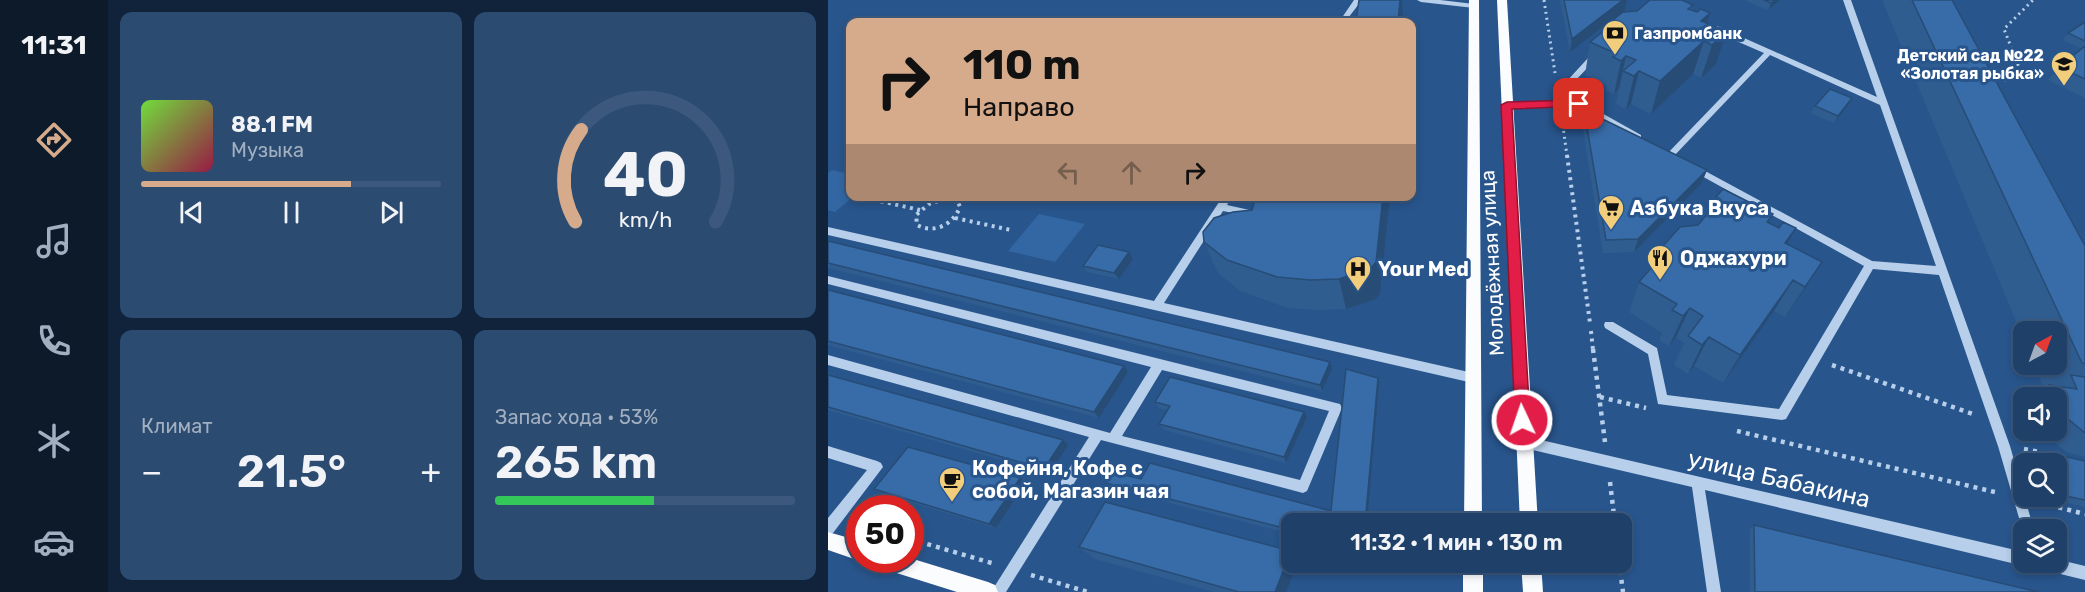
<!DOCTYPE html>
<html lang="ru">
<meta charset="utf-8">
<style>
:root{--surface:#1e4069;--page:#2b4b71;--text:#f1f3f6;--muted:#a1afc0;--line:#3c597d;--accent:#d6ab8b}
body{margin:0;font-family:Rubik,sans-serif;background:var(--page);color:var(--text);height:100vh;display:flex;flex-direction:column;font-size:22px;white-space:nowrap}
*{box-sizing:border-box;margin:0}
p{font-size:20px;color:var(--muted)}
.icon{flex:none;width:33px;height:33px;fill:none;stroke:currentColor;stroke-width:2;stroke-linecap:round;stroke-linejoin:round}
.map{position:relative;flex:1;overflow:hidden}
.details{display:flex;flex-direction:column;gap:12px;padding:12px;background:#10233a;width:720px}
.details>*{flex:none}
.banner{position:absolute;left:18px;top:18px;width:570px;height:183px;border-radius:12px;box-shadow:0 3px 9px #0003,0 0 0 2px var(--line);background:#d6ab8b;color:#111;overflow:hidden}
.needle{width:39px;rotate:41deg}
.controls{position:absolute;left:1185px;top:321px;display:grid;gap:12px}
.controls a{display:grid;place-items:center;width:54px;height:54px;border-radius:12px;background:var(--surface);box-shadow:0 3px 9px #0003,0 0 0 2px var(--line);font-size:30px}
.speed{position:absolute;left:18px;top:495px;display:flex;gap:12px;font-size:30px;font-weight:700;text-align:center}
.speed>*{display:grid;place-content:center;width:78px;height:78px;border-radius:50%;background:var(--surface);box-shadow:0 3px 9px #0003,0 0 0 2px var(--line);line-height:1}
.speed .limit{border:9px solid #d22;background:#fff;color:#111}
.pin{position:absolute;display:grid;place-items:center;width:51px;height:51px;color:#fff;margin:-26px;border-radius:12px;box-shadow:0 3px 9px #0006}
.me{position:absolute;width:66px;margin:-33px;rotate:357deg;stroke-linejoin:round;filter:drop-shadow(0 0 4px #0008)}
.turn{display:flex;align-items:center;gap:21px;height:126px;padding:0 18px;font-size:27px}
.turn .icon{width:78px;height:78px;stroke-width:2.5}
.turn b{display:block;font-size:42px;line-height:51px}
.lanes{display:flex;align-items:center;height:57px;padding:0 18px;background:#0003;justify-content:center;gap:30px;direction:ltr}
.lanes .off{opacity:.35}
.big{font-size:45px;font-weight:600;line-height:1.1}
.details .widget{flex:1;display:flex;flex-direction:column;justify-content:center;gap:9px;min-width:0;padding:0 21px;border-radius:12px;background:var(--page)}
.details .dial{align-items:center;gap:0}
.dial svg{height:156px;overflow:visible;fill:none;stroke:var(--line);stroke-width:7;stroke-linecap:round;text-anchor:middle}
.dial text{fill:var(--text);stroke:none}
.song{display:flex;align-items:center;gap:18px}
.cover{width:72px;height:72px;border-radius:9px;background:linear-gradient(135deg,hsl(100 70% 55%),hsl(340 70% 35%))}
.played{height:6px;border-radius:3px;background:linear-gradient(90deg,var(--accent) 70%,var(--line) 70%)}
.keys{display:flex;justify-content:space-around;direction:ltr}
.heat{display:flex;justify-content:space-between;align-items:center;font-size:33px;direction:ltr}
.charge{height:9px;border-radius:4px;background:linear-gradient(90deg,#34c759 53%,var(--line) 0)}
.details .tiles{flex:1;display:grid;gap:12px;grid-template-columns:repeat(2,1fr)}
.trip{position:absolute;left:453px;top:513px;width:351px;height:60px;border-radius:12px;background:var(--surface);box-shadow:0 3px 9px #0003,0 0 0 2px var(--line);font-weight:600;line-height:60px;text-align:center}
main{display:flex;flex:1;min-height:0}
.dock{display:flex;flex-direction:column;width:108px;justify-content:space-around;align-items:center;background:#0c1a2a;color:var(--muted)}
.dock .icon{width:42px;height:42px}
.dock .current{color:var(--accent)}
.dock b{font-size:27px;color:var(--text)}
.map>svg:first-child{display:block}
.green{fill:#3267a3}
.lines{fill:none;stroke-linecap:round;stroke-linejoin:round}
.path-far2{stroke:#b7cfea;stroke-width:3;stroke-dasharray:2 4;stroke-linecap:butt}
.path-far1{stroke:#b7cfea;stroke-width:4;stroke-dasharray:3 4.5;stroke-linecap:butt}
.path{stroke:#b7cfea;stroke-width:4.5;stroke-dasharray:4 5;stroke-linecap:butt}
.minor{fill:#b7cfea;fill-rule:evenodd}
.major{fill:#fafcfe;fill-rule:evenodd}
.wall{fill:#305d90}
.shaded-wall{fill:#274c76}
.building{fill:#386ca8;stroke:#274c76;stroke-width:1.5}
.route{fill:#e11d48;stroke:#92132f;stroke-width:1.5}
.labels{text-anchor:middle;stroke-width:6;stroke-linejoin:round;paint-order:stroke}
.far-poi-label{font-size:16px;font-weight:bold;fill:#fff;stroke:#28558c;text-anchor:start}
.poi-label{font-size:20px;font-weight:bold;fill:#fff;stroke:#28558c;text-anchor:start}
.street-label{font-size:20px;fill:#fff;stroke:#28558c}
.near-street-label{font-size:24px;fill:#fff;stroke:#28558c}
</style>
<main>
<nav class="dock">
<b>11:31</b>
<svg class="icon current" aria-label="directions" viewBox="0 0 24 24"><path d="M12 3l9 9-9 9-9-9zM9 14v-3h6M13 9l2 2-2 2"/></svg>
<svg class="icon" aria-label="music" viewBox="0 0 24 24"><path d="M9 18V5l10-2v13"/><circle cx="6" cy="18" r="3"/><circle cx="16" cy="16" r="3"/></svg>
<svg class="icon" aria-label="phone" viewBox="0 0 24 24"><path d="M5 4h4l2 5-3 2q2 4 5 5l2-3 5 2v4C11 20 4 13 5 4z"/></svg>
<svg class="icon" aria-label="climate" viewBox="0 0 24 24"><path d="M12 3v18M4 7l16 10M4 17L20 7"/></svg>
<svg class="icon" aria-label="car" viewBox="0 0 24 24"><path d="M5 17H2v-5l4-1 3-4h7l3 4 3 1v5h-3M9 17h6M6 11h13"/><circle cx="7" cy="17" r="2"/><circle cx="17" cy="17" r="2"/></svg>
</nav>
<section class="details">
<div class="tiles">
<div class="widget">
<div class="song"><i class="cover"></i><div><b>88.1 FM</b><p>Музыка</p></div></div>
<div class="played"></div>
<div class="keys"><svg class="icon" aria-label="previous" viewBox="0 0 24 24"><path d="M18 5L8 12l10 7zM5 5v14"/></svg><svg class="icon" aria-label="pause" viewBox="0 0 24 24"><path d="M8 5v14M16 5v14"/></svg><svg class="icon" aria-label="next" viewBox="0 0 24 24"><path d="M6 5l10 7-10 7zM19 5v14"/></svg></div>
</div>
<div class="widget dial"><svg viewBox="0 0 100 80">
<path d="M14 69A42 42 0 1 1 86 69"/>
<path d="M14 69A42 42 0 0 1 17 22" stroke="#d6ab8b"/>
<text x="50" y="56" font-size="32" font-weight="700">40</text>
<text x="50" y="72" font-size="11">km/h</text>
</svg></div>
<div class="widget"><p>Климат</p>
<div class="heat"><a>−</a><b class="big">21.5°</b><a>+</a></div>
</div>
<div class="widget"><p>Запас хода · 53%</p><b class="big">265 km</b><div class="charge"></div></div>
</div>
</section>
<div class="map">
<svg width="1257" height="592" viewBox="0 0 1257 592">
<rect width="100%" height="100%" fill="#28558c"/>
<path class="green" d="M4 170 22 174V196L25 197 7 212 0 210V173Z
M211 214 257 224 227 262 180 251Z"/>
<g class="lines">
<path class="path-far2" d="M716 0 727 73
M1164 79 1179 80 1192 70 1176 29 1205 0
M734 119 739 156"/>
<path class="path-far1" d="M739 155 762 323
M38 198 92 210
M117 199 130 202 132 207C125 225 106 234 89 225L88 215 101 204Z
M127 218 183 230
M763 331 765 350"/>
<path class="path" d="M765 349 777 442
M1004 365 1145 414
M772 397 818 408
M909 431 1171 493
M1196 449 1212 452
M782 482 787 524
M1213 503 1257 514
M82 539 167 564
M791 562 795 592
M203 575 260 592"/>
<path class="minor" d="M526 0H534L517 22H511Z
M589 0H612L646 4 650 6 646 8 593 2Z
M1015 0H1023L1182 446 1206 530H1196V535L1170 446 1111 275 1045 269 958 419 954 420 830 404 820 354 777 328 776 325 777 322H785L829 348 839 395 951 409 1036 266 863 170 861 168 863 166 866 165 1044 261 1108 266 1052 105 942 55 845 157 842 158 838 155 936 53 883 30V26H889L1049 97Z
M761 57H764L768 59 745 83 754 102 813 135V139H807L749 107 679 108 675 105 679 102 746 101 737 83Z
M395 196H404L399 205 426 211 431 214 426 217 395 211 336 303 645 373 649 374 651 378 649 382 645 383 0 235V227L326 301Z
M0 276 512 404 514 408 479 491 475 493 273 440 178 592H163L261 437 0 365V355L282 433 323 367 0 284ZM334 370 501 411 472 480 294 436Z
M696 436 1196 552V562H1201L1196 566 877 490 893 592H879L864 487 696 448 692 446 690 442 692 438Z
M0 446 49 461 53 463 55 467 5 533 0 535V518L39 470 0 458Z
M1228 559 1257 566V580L1212 569 1207 567 1205 562H1228Z"/>
<path class="major" d="M641 0H651L654 524H636Z
M669 0H679L710 524H692Z
M0 532 32 541V560H35L32 561 0 550Z
M82 558 160 582 167 585 170 592H129L59 570 52 567 49 560Z
M635 562H655V592H635Z
M693 562H713L715 592H695Z"/>
</g>
<path class="wall" d="M732 0H799L797 10 742 52Z
M916 0H952L940 10Z
M1054 0H1124L1257 246V457L1238 452 1217 434 1215 430H1228V398H1204L1216 389 1206 364H1228V332H1196V340Z
M865 5 864 10 879 23 899 31 888 64 873 78 865 74 823 114 803 104 798 109 788 104 791 89 786 94 778 90 779 86 757 75 762 42 774 33 775 28Z
M1257 22V98L1220 80 1231 67 1254 49 1235 40 1240 33Z
M1024 98 1020 105 1006 123 983 113 987 106Z
M756 110 879 170 873 184 806 252 775 253 754 123Z
M428 196H562L552 293 548 299 518 309 491 310 460 308 412 291 390 273 376 242 424 210Z
M888 197 951 228H968L959 244 994 262 957 317 946 311 895 383 866 366 860 374 846 365 856 343 848 337 841 346 831 340 834 333 801 312 811 282 821 270 826 256 870 225 883 209Z
M0 241 502 362 504 369 494 391 0 268Z
M301 252 305 259 291 279 259 272 255 266Z
M0 290 300 372 271 418 0 345Z
M0 375 235 440 240 445 222 474 0 410Z
M550 378 551 384 539 524H464V534L283 488 278 483 313 479 503 511Z
M327 402 479 417 458 463 336 430 331 424 339 410 331 408Z
M1211 451 1257 461V507L1212 497 1228 496V464H1204L1203 456Z
M198 483 168 528 55 494 46 489Z
M926 525 1210 592H922V529Z
M251 547 464 553 470 563 458 592H386L267 559Z"/>
<path class="shaded-wall" d="M572 0H574L575 22H570Z
M795 0H799L797 10 742 52 744 39Z
M947 0H952L940 10 943 3Z
M882 13 872 45 876 41 865 74 823 114 832 81 873 21Z
M899 31 888 64 873 78 884 45Z
M798 56 791 89 786 94 793 61Z
M811 71 803 104 798 109 806 76Z
M1024 98 1020 105 1006 123 1010 116Z
M879 170 873 184 806 252 810 239Z
M555 196H562L552 293 548 299 518 309 511 279Z
M968 228 950 260 957 243Z
M301 252 305 259 291 279 286 273Z
M994 262 974 293 957 317 977 287Z
M965 280 946 311 895 383 912 355Z
M862 308 848 337 841 346 855 316Z
M881 337 866 366 860 374 874 345Z
M502 362 504 369 494 391 492 385Z
M296 366 300 372 271 418 266 412Z
M550 378 551 384 539 524H537Z
M476 412 479 417 458 463 456 457Z
M235 440 240 445 222 474 216 469Z
M192 478 198 483 168 528 161 524Z
M463 551 464 553V562L470 563 458 592H447Z"/>
<path class="building" d="M531 0H572L570 22H528Z
M736 0H795L744 39Z
M822 0H854L865 5 860 9 869 12 873 9 882 13 873 21 899 31 884 45 876 41 832 81 811 71 806 76 795 71 808 60 798 56 793 61 785 57 789 54 762 42 778 29 775 28 795 12 809 11Z
M936 0H947L943 3Z
M1084 0H1124L1257 246V364L1254 363Z
M1257 22V41L1240 33Z
M1257 46V79L1231 67Z
M1002 89 1024 98 1010 116 987 106Z
M756 110 879 170 810 239 778 240Z
M895 189 945 214 939 222 951 228 955 222 968 228 957 243 994 262 977 287 965 280 912 355 881 337 874 345 860 336 875 316 862 308 855 316 844 310 849 304 811 282 831 259 826 256 852 227 870 225 892 199 888 197Z
M428 196H555L548 262 543 268 511 279 483 280 449 277 399 260 376 242 375 232 386 218 405 212 424 210Z
M0 241 502 362 492 385 0 263Z
M270 245 301 252 286 273 255 266Z
M0 290 296 366 266 412 0 341Z
M518 369 550 378 537 524H464V530L278 483 284 472 313 479 322 463 503 511Z
M0 375 235 440 216 469 0 407Z
M1243 375 1257 377V433L1240 419 1221 385 1249 389Z
M342 377 476 412 456 457 331 424 342 406 327 402Z
M80 447 192 478 161 524 46 489Z
M1211 451 1257 461V500L1228 494V464H1214Z
M277 502 463 551 447 592H411L251 547Z
M926 525 1210 592H927Z"/>
<path class="route" d="M751 100 756 104 754 106 684 109 702 420 700 425 694 427 689 425 687 420 673 105 679 102Z"/>
<defs>
<g id="bank-pin" transform="scale(1.35)"><path d="M0 17L-7.5 6A9.5 9.5 0 1 1 7.5 6Z" fill="#f2ce7c" stroke="#28558c"/><path d="M-6-4H6V4H-6ZM0-2.3a2.3 2.3 0 1 0 0 4.6a2.3 2.3 0 1 0 0-4.6Z" fill="#111"/></g>
<g id="school-pin" transform="scale(1.35)"><path d="M0 17L-7.5 6A9.5 9.5 0 1 1 7.5 6Z" fill="#f2ce7c" stroke="#28558c"/><path d="M0-5L7-2L0 1L-7-2ZM-4 1L0 2.5L4 1V4Q0 6-4 4Z" fill="#111"/></g>
<g id="supermarket-pin" transform="scale(1.35)"><path d="M0 17L-7.5 6A9.5 9.5 0 1 1 7.5 6Z" fill="#f2ce7c" stroke="#28558c"/><path d="M-6-5.5h2.5l.6 2H6L4.5 2H-2.5L-4.4-4H-6ZM-1.5 3.2a1.3 1.3 0 1 0 .1 0ZM3 3.2a1.3 1.3 0 1 0 .1 0Z" fill="#111"/></g>
<g id="restaurant-pin" transform="scale(1.35)"><path d="M0 17L-7.5 6A9.5 9.5 0 1 1 7.5 6Z" fill="#f2ce7c" stroke="#28558c"/><path d="M-5-6h1v4h1v-4h1v4h1v-4h1v5L-1.5 .5V6h-2V.5L-5-1ZM5-6V6H3V1.5H1.5Q1.5-4 5-6Z" fill="#111"/></g>
<g id="hospital-pin" transform="scale(1.35)"><path d="M0 17L-7.5 6A9.5 9.5 0 1 1 7.5 6Z" fill="#f2ce7c" stroke="#28558c"/><path d="M-5-5h3v3.5h4V-5h3V5h-3V1.5h-4V5h-3Z" fill="#111"/></g>
<g id="cafe-pin" transform="scale(1.35)"><path d="M0 17L-7.5 6A9.5 9.5 0 1 1 7.5 6Z" fill="#f2ce7c" stroke="#28558c"/><path d="M-5.5-4.5H6V0H3Q3 3.5 0 3.5H-2.5Q-5.5 3.5-5.5 0ZM3-3.2v2h1.7v-2ZM-6 4.5H4V6H-6Z" fill="#111"/></g>
</defs>
<g fill-rule="evenodd">
<use href="#bank-pin" x="787" y="33"/>
<use href="#school-pin" x="1236" y="64"/>
<use href="#supermarket-pin" x="783" y="208"/>
<use href="#restaurant-pin" x="832" y="258"/>
<use href="#hospital-pin" x="530" y="269"/>
<use href="#cafe-pin" x="124" y="480"/>
</g>
<g class="labels">
<g class="far-poi-label">
<text x="806" y="39">Газпромбанк</text>
<text x="1216" y="61" text-anchor="end">Детский сад №22<tspan x="1216" dy="18">«Золотая рыбка»</tspan></text>
</g>
<g class="poi-label">
<text x="802" y="215">Азбука Вкуса</text>
<text x="852" y="265">Оджахури</text>
<text x="550" y="276">Your Med</text>
<text x="144" y="475">Кофейня, Кофе с<tspan x="144" dy="23">собой, Магазин чая</tspan></text>
</g>
<g class="street-label">
<text transform="translate(664 263) rotate(-93)" y="7">Молодёжная улица</text>
</g>
<g class="near-street-label">
<text transform="translate(951 479) rotate(13)" y="8">улица Бабакина</text>
</g>
</g>
</svg>
<div class="controls">
<a><svg class="needle" viewBox="-14 -14 28 28"><path d="M0-13l5 13h-10z" fill="#e53935"/><path d="M0 13l5-13h-10z" fill="#a1afc0"/></svg></a>
<a><svg class="icon" aria-label="sound" viewBox="0 0 24 24"><path d="M4 9h4l5-4v14l-5-4H4zM17 9q2 3 0 6"/></svg></a>
<a><svg class="icon" aria-label="search" viewBox="0 0 24 24"><circle cx="10" cy="10" r="6"/><path d="M15 15l6 6"/></svg></a>
<a><svg class="icon" aria-label="layers" viewBox="0 0 24 24"><path d="M12 4l9 5-9 5-9-5zM3 14l9 5 9-5"/></svg></a>
</div>
<div class="speed"><div class="limit">50</div></div>
<div class="pin" style="left:751px;top:104px;background:#d93025"><svg class="icon" aria-label="arrive" viewBox="0 0 24 24"><path d="M6 21V4h12l-3 4 3 4H6"/></svg></div>
<svg class="me" style="left:694px;top:420px" viewBox="-20 -20 40 40"><circle r="17" fill="#e11d48" stroke="#fff" stroke-width="3"/><path d="M0-11L8 9 0 5-8 9z" fill="#fff"/></svg>
<div class="trip">11:32 · 1 мин · 130 m</div>
<div class="banner">
<div class="turn"><svg class="icon" aria-label="right" viewBox="0 0 24 24"><path d="M7 20v-9h11M14 6l5 5-5 5"/></svg><div><b>110 m</b>Направо</div></div>
<div class="lanes"><svg class="icon off" aria-label="left" viewBox="0 0 24 24"><path d="M17 20v-9H6M10 6l-5 5 5 5"/></svg><svg class="icon off" aria-label="ahead" viewBox="0 0 24 24"><path d="M12 20V5M6 11l6-6 6 6"/></svg><svg class="icon" aria-label="right" viewBox="0 0 24 24"><path d="M7 20v-9h11M14 6l5 5-5 5"/></svg></div>
</div>
</div>
</main>
